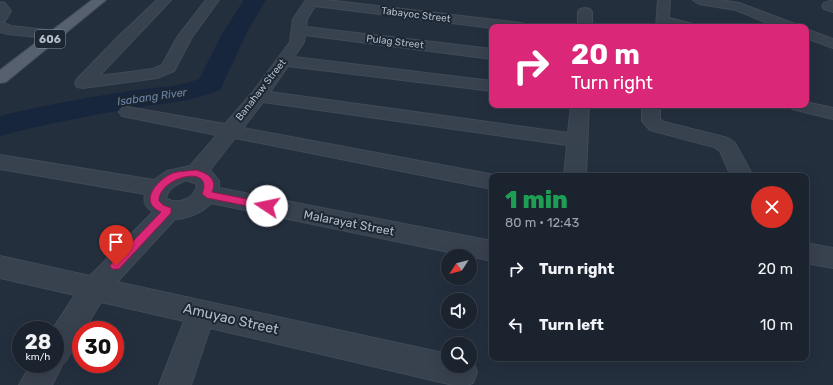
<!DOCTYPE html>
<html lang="en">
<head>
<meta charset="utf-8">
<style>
  :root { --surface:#1b232e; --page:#242b36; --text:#f1f3f6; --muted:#a0a4aa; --line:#39404a }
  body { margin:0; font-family:Rubik,sans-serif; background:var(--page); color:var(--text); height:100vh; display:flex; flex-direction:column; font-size:15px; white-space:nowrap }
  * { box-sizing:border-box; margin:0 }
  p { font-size:13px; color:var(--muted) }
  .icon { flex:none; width:22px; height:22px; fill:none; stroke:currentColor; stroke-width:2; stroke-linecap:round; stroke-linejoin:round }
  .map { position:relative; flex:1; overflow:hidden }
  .details { position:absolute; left:489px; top:173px; width:320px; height:188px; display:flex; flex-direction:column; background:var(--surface); border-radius:8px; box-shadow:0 4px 16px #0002,0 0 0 1px var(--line) }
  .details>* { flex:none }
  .hud { position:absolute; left:489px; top:24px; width:320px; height:84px; border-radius:8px; box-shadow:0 4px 16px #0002,0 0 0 1px var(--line); background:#db2777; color:#fff; overflow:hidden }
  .needle { width:26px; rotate:234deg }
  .controls { position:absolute; left:441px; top:249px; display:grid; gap:8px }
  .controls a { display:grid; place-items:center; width:36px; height:36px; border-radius:50%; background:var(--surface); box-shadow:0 4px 16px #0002,0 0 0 1px var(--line); font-size:20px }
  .speed { position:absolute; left:12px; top:321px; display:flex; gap:8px; font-size:20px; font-weight:700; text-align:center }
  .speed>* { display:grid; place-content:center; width:52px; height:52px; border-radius:50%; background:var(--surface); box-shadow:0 4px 16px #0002,0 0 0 1px var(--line); line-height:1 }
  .speed small { font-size:10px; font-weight:400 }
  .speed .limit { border:6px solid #d22; background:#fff; color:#111 }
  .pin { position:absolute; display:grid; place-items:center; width:34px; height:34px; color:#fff; margin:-41px -17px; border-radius:50% 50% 50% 0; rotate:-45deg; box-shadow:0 0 4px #0007 }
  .pin .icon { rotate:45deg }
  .me { position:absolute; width:44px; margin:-22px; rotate:281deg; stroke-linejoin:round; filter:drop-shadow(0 0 3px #0008) }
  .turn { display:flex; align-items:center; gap:14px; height:84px; padding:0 16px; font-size:18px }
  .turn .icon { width:52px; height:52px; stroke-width:2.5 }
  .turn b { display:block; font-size:28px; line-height:34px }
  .round { display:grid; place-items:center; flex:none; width:42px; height:42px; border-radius:21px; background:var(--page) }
  .summary { display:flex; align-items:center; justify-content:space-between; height:68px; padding:0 16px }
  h1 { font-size:24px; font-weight:800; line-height:30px; color:#1e9e55 }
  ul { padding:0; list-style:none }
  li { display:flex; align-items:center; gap:12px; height:56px; padding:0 16px }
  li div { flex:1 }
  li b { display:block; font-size:15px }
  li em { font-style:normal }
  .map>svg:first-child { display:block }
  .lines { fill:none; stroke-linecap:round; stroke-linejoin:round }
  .river { fill:#17263c; fill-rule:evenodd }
  .minor-casing { stroke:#414a57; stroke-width:2 }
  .major-casing { stroke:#414a57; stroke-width:2 }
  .minor { fill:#38414e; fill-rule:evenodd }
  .major { fill:#56606e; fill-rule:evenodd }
  .route { fill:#db2777; stroke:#8e194d }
  .labels { text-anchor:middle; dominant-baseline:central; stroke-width:4; stroke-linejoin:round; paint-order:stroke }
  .far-street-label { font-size:10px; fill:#b4bcc9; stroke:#1d2633 }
  .shield { fill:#1d2633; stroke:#878f9c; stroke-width:1 }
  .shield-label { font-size:11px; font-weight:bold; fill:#b4bcc9 }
  .far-water-label { font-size:11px; font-style:italic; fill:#6d86a8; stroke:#1d2633 }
  .street-label { font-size:12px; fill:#b4bcc9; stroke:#1d2633 }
  .near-street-label { font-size:14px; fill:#b4bcc9; stroke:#1d2633 }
</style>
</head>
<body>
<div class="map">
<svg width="833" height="385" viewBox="0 0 833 385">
  <rect width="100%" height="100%" fill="#242f3e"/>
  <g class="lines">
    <path class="river" d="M244,0H266L247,32L220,90C190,102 165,103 134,108C89,116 44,124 0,136V116C44,105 90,97 136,90C157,87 179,87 199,79L223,32Z"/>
    <defs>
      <g id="minor">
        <polygon points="157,0 171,0 99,76 153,69 162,65 178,36 206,0 219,0 192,37 174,71 157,78 83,88 77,87 75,83 77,79 118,37"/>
        <path d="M306,0H327L520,23L525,24L527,27L492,28L315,6L307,19L306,27L492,49V59L305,35L304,42L294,57L492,81V91L288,66L270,92L568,133L571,105H589L586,176H564L567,145L263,102L243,128L500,176H492V189L235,138L210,170L219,181V188L492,241V261L211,203C203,212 187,219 175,219L117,282L448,354V366H470V360L473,361L477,372L473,383L467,385H453L210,328L191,385H159L184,321L101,302L84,330H81V336L65,362L63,363L52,385H19L31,364H55V330H52L75,295L0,278V256L90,276L153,212C146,207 143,203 145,194L0,169V155L154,180L167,171L190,166L217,135L122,116L119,112L122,108L128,107L225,124L253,92L290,42L293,19ZM186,180L197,184C196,198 178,206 166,198C168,188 177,184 186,180Z"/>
        <polygon points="658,0 670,0 669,18 693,24 695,27 656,27"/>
        <polygon points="693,0 721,0 739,3 795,24 797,27 777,27 736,10 699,4"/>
        <polygon points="833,0 833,12 824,9 822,6 824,3"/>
        <polygon points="0,2 5,3 11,11 5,21 1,22 11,26 56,31 61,32 63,35 61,38 56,39 8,34 0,32"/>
        <polygon points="585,8 590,9 592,12 592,27 578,27 578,12 580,9"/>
        <polygon points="806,29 833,39 833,48 806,38"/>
        <polygon points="806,102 833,108 833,119 792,109 789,105 806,105"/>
        <polygon points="642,105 660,105 660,119 664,122 728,138 735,143 753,176 731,176 720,151 714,147 650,130 642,121"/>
        <polygon points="806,243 833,248 833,268 806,263"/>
      </g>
      <polygon id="major" points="92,0 106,0 6,82 0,83 0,70"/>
    </defs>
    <use href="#minor" class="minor-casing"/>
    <use href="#major" class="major-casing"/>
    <use href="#minor" class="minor"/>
    <use href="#major" class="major"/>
  </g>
  <path class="route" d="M196,170C207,173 218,179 212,192L267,203L272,206L267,210L207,198L202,194C215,163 158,177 159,201L163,205L171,208V213L119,269H112L110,266L112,263L161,212C137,202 158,179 173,173C180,171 189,171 196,170Z"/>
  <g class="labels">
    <g class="far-street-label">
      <text transform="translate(416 15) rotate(7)">Tabayoc Street</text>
      <text transform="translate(395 42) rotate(7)">Pulag Street</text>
      <text transform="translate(261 90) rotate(-52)">Banahaw Street</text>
    </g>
    <rect class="shield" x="35" y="30" width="30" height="18" rx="3"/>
    <g class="shield-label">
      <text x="50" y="39">606</text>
    </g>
    <g class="far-water-label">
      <text transform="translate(152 97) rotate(-8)">Isabang River</text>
    </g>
    <g class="street-label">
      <text transform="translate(349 223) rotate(11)">Malarayat Street</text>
    </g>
    <g class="near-street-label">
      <text transform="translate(231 319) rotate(13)">Amuyao Street</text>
    </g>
  </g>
</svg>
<div class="controls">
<a><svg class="needle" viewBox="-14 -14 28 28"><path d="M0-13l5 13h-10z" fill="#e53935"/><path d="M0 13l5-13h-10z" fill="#a0a4aa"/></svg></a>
<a><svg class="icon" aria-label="sound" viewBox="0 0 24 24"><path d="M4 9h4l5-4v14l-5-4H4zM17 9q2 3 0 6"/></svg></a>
<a><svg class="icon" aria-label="search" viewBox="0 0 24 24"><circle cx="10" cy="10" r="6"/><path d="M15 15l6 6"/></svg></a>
</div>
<div class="speed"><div>28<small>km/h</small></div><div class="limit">30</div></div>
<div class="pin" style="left:116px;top:266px;background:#d93025"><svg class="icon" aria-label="arrive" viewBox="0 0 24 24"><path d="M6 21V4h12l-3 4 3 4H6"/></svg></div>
<svg class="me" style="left:267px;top:206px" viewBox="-20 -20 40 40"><circle r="19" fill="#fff"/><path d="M0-13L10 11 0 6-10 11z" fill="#db2777"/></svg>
<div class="hud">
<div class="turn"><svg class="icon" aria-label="right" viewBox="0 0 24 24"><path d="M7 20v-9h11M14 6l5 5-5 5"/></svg><div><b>20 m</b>Turn right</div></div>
</div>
<section class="details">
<div class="summary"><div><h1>1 min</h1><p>80 m · 12:43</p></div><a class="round" style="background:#d93025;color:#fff"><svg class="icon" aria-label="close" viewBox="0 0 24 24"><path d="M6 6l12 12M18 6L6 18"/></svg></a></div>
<ul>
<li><svg class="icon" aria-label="right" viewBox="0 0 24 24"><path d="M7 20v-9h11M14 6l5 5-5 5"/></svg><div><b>Turn right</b></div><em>20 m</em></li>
<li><svg class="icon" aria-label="left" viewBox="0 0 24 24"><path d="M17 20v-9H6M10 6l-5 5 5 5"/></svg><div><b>Turn left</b></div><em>10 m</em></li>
</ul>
</section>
</div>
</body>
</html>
